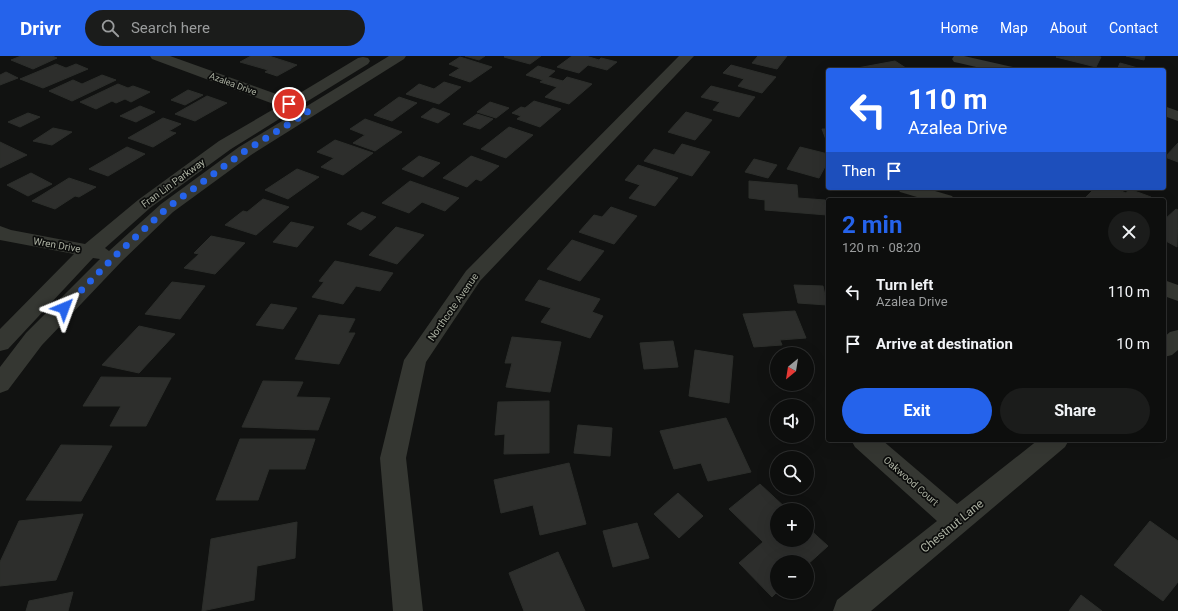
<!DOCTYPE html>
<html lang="en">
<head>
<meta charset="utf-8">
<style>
  :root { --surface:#0d0e0d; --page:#1b1c1b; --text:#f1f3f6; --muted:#9a9c9d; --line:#2d2e2e; --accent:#2563eb }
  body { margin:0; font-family:Roboto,sans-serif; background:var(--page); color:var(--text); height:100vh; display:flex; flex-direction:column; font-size:15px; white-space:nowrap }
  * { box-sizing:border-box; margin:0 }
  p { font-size:13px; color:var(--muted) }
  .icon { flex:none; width:22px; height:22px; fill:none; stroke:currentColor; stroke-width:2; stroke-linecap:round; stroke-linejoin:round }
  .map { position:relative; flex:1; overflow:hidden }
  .sheet { position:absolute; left:826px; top:142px; width:340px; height:244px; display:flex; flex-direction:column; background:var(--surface); border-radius:4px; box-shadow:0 4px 16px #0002,0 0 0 1px var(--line) }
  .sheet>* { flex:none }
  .banner { position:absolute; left:826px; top:12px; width:340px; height:122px; border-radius:4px; box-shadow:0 4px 16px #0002,0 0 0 1px var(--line); background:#2563eb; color:#fff; overflow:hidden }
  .needle { width:26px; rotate:210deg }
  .fabs { position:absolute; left:770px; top:291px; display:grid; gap:8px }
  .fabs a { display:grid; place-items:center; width:44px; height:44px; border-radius:50%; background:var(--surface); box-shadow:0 4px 16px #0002,0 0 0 1px var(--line); font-size:20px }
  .pin { position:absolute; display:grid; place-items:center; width:34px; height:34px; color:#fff; margin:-17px; border:2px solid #fff; border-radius:50%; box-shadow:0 1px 4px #0007 }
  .me { position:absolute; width:44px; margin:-22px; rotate:44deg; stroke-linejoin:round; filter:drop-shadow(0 0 3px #0008) }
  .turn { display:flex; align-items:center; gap:14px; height:84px; padding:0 16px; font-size:18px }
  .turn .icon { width:52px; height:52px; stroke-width:2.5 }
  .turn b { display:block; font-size:28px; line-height:34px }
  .then { display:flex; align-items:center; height:38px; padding:0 16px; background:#0003; gap:8px; font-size:15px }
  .round { display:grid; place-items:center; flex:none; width:42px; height:42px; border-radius:21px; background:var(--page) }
  .overview { display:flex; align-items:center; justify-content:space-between; height:68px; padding:0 16px }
  h1 { font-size:24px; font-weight:700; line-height:30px; color:var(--accent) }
  .action { display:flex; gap:8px; margin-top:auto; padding:8px 16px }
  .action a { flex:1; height:46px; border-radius:24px; background:var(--accent); color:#fff; font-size:16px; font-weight:700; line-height:46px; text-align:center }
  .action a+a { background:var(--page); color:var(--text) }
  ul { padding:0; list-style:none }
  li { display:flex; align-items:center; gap:12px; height:52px; padding:0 16px }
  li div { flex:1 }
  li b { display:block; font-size:15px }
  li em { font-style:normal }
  header { display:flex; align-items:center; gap:24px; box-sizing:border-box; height:56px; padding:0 20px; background:var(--accent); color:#fff }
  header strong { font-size:19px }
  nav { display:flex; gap:22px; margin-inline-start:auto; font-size:14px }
  .search { width:280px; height:36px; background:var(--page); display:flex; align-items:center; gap:10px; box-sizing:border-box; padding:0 14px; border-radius:22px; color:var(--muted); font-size:15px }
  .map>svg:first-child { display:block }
  .building { fill:#2d2e2c; stroke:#2c2e2b }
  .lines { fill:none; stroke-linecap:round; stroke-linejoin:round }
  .minor { fill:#353732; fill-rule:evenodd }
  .route { stroke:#2563eb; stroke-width:7; stroke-dasharray:0 12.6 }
  .labels { text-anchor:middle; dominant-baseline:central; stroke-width:3.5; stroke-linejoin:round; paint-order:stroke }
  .far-street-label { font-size:9px; fill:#adb2a3; stroke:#0c0d0c }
  .street-label { font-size:10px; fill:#adb2a3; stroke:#0c0d0c }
  .near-street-label { font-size:12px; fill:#adb2a3; stroke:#0c0d0c }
</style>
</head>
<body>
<header>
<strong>Drivr</strong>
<div class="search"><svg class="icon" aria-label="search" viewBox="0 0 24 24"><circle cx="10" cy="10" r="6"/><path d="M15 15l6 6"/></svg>Search here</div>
<nav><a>Home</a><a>Map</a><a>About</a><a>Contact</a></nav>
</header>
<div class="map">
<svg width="1178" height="555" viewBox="0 0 1178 555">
  <rect width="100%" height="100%" fill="#111211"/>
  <g class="building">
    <polygon points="21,0 52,0 57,2 33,13 11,4"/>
    <polygon points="251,0 269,0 297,9 277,20 265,16 268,14 240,6"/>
    <polygon points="465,0 485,0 479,4"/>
    <polygon points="505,0 541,0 530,8 504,1"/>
    <polygon points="572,0 586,0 599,4 601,2 617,6 607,14 588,9 579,17 557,11"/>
    <polygon points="758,0 787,0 777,13 752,7"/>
    <polygon points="1095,0 1101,1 1096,11 1056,1"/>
    <polygon points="1126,0 1145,0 1144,4"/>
    <polygon points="460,1 492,11 470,26 449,19 460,12 449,8"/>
    <polygon points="895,5 909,14 852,13"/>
    <polygon points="1120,7 1145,14 1117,14"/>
    <polygon points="56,8 66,12 76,8 88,13 43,32 20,23"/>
    <polygon points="731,9 776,21 762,37 738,30 744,23 723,17"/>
    <polygon points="538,10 555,15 548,21 563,25 567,21 592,28 569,48 545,41 557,31 540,26 543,24 526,19"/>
    <polygon points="6,16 18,22 0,29 0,19"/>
    <polygon points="102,19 116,24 72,45 49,35 73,24 82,28"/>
    <polygon points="444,26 461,31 439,48 406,38 419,28 434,33"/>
    <polygon points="118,28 128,32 133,30 150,36 131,46 125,43 116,47 112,45 96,53 80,46"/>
    <polygon points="711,30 755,41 739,61 713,54 720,46 701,41"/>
    <polygon points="188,34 203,39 185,49 171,44"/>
    <polygon points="207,40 227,47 195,65 175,58"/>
    <polygon points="399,41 417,47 392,65 374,59"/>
    <polygon points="534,45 561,53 540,71 517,63 521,60 512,57 521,51 525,52"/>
    <polygon points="490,46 509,52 496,62 477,56"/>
    <polygon points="140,50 155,56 136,66 120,60"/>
    <polygon points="433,52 450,58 438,67 421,61"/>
    <polygon points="686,56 712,64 695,84 668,76"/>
    <polygon points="28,57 40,61 20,71 8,66"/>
    <polygon points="477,58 493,63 480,73 463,68"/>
    <polygon points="163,62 181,68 169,75 176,77 153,91 128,82"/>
    <polygon points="365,63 402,76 375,95 353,87 365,79 350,73"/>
    <polygon points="509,71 533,79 506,102 481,93"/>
    <polygon points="53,72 72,76 52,89 33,85"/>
    <polygon points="822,73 828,73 828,89"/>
    <polygon points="335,84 373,97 343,119 321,111 334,102 317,96"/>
    <polygon points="0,86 27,99 0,112"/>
    <polygon points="1178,87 1178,106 1165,101"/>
    <polygon points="682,88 710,96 692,120 644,105 654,93 674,99"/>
    <polygon points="127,91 145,98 108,120 89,113"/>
    <polygon points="800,91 828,98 828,105 819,122 787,113"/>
    <polygon points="419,100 440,107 423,121 402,113"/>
    <polygon points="471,100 499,110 481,125 476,123 467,131 443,122"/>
    <polygon points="754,103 777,109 768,122 745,116"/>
    <polygon points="638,109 678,122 655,150 629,142 640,129 625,124"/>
    <polygon points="297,113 319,121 288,143 265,134"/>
    <polygon points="31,117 52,128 28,140 7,129"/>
    <polygon points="69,122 96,131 79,141 75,140 55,153 32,145"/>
    <polygon points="410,125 459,142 445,155 422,146 409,157 382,147"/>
    <polygon points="749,125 797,129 798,142 825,144 827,159 765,154 765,144 749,142"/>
    <polygon points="1095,132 1114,132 1126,137 1129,133 1151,141 1149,144 1083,144"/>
    <polygon points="263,143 289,151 256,179 225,169 243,155 247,156"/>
    <polygon points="611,151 637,160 614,188 579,176 594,159 602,161"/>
    <polygon points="1176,153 1178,154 1177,191 1164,184 1164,164"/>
    <polygon points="362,156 376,161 361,174 347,168"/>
    <polygon points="291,166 314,171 297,191 273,186"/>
    <polygon points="396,171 424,179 397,208 369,199"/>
    <polygon points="211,180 245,187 215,218 184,212 199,198 194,197"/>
    <polygon points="572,184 604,195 580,225 547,213"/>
    <polygon points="335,205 393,217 380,235 356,230 343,248 312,241 324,226 319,225"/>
    <polygon points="539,224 600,243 592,256 603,260 590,282 541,266 551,252 525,244"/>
    <polygon points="172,226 205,230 180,263 145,258"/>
    <polygon points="794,229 823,230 827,249 798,247"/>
    <polygon points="271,248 297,252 283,273 256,269"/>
    <polygon points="795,255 806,282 780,284 782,289 754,291 743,258"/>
    <polygon points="319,259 355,263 348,277 355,277 339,308 295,303"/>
    <polygon points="139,270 175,278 139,317 102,309"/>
    <polygon points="512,281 561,286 550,336 506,331 512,307 505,307"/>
    <polygon points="673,285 678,311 644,313 640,287"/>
    <polygon points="695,294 733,300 729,347 689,340"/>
    <polygon points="101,321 171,322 146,370 110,370 121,350 83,350"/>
    <polygon points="263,325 303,326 296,341 330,342 318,374 242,371"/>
    <polygon points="549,345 549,397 504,398 505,378 495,379 498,346"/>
    <polygon points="726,362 751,416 708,425 701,407 674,413 660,375"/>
    <polygon points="578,369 612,372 610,400 574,397"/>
    <polygon points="240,383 315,383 305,413 269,413 258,444 216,444"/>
    <polygon points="61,389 112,390 81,445 26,444"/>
    <polygon points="569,407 586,468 540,479 533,449 501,457 494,424"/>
    <polygon points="760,428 788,454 777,454 777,484 807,484 807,471 828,490 807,509 807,506 777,506 777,536 772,541 739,507 763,486 729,453"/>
    <polygon points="678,437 703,460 679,482 654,458"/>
    <polygon points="83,458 56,524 0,530 0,506 19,465"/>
    <polygon points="1150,465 1178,485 1178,526 1163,545 1114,509"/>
    <polygon points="297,466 295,502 257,510 254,544 202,555 211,483"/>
    <polygon points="637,467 649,502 613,511 603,475"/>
    <polygon points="558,496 585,555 524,555 509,517"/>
    <polygon points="73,536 68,555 26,555 29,545"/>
    <polygon points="1081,539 1102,555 1069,555"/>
  </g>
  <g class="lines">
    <g class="minor">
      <path d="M150,0H170L290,43L358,2L363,1L368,2L370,5L368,8L303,48L307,50L389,0H406L404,3L251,99L173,156L122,205L42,289L8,334L0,337V311L26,277L100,203L93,202L8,293L0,295V273L74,198L0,184V170L11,174L85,188L138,144L219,85L279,50L152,3ZM292,55L297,56L239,91L161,148L109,195L105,192L150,152L231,93Z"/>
      <polygon points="679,0 694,0 480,225 426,306 406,402 423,555 393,555 380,402 404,304 466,215"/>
      <polygon points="954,0 964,0 1008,10 1013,11 1015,14 989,14 959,7 954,6 952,3"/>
      <polygon points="1164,50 1178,55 1178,65 1164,60"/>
      <polygon points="897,132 925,132 952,140 955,144 927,144 900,136"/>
      <polygon points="1164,224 1178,229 1178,245 1164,240"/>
      <polygon points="1178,274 1178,294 1172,299 1164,301 1164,281 1170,276"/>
      <polygon points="851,384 882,384 957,448 1038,384 1069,384 1065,391 871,555 833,555 837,544 937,465 855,391"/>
    </g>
  </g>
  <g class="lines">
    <polyline class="route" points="64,252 115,200 167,152 245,95 308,56 289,48"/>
  </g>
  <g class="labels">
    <g class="far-street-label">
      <text transform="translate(233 28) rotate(20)">Azalea Drive</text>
    </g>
    <g class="street-label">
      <text transform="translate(173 127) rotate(-36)">Fran Lin Parkway</text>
      <text transform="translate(57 189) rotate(10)">Wren Drive</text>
      <text transform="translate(453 251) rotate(-55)">Northcote Avenue</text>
      <text transform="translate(911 425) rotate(41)">Oakwood Court</text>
    </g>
    <g class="near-street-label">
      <text transform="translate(952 470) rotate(-39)">Chestnut Lane</text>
    </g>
  </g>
</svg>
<div class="fabs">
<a><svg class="needle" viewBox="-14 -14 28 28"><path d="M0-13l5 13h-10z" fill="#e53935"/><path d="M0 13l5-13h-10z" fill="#9a9c9d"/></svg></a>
<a><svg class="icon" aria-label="sound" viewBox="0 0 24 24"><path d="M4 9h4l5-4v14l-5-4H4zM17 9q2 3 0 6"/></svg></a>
<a><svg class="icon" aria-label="search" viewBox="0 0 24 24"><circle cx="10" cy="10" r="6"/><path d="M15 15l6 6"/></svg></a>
<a>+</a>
<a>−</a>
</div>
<div class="pin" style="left:289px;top:48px;background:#d93025"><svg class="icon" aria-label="arrive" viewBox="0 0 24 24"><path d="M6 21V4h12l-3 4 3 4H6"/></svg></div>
<svg class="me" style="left:64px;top:252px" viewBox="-20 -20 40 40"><path d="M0-17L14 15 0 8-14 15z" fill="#2563eb" stroke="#fff" stroke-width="4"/></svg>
<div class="banner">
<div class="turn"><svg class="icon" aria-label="left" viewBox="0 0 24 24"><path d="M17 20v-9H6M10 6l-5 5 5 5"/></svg><div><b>110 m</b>Azalea Drive</div></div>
<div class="then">Then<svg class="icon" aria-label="arrive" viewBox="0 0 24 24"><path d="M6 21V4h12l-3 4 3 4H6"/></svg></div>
</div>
<section class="sheet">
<div class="overview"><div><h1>2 min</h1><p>120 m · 08:20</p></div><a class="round"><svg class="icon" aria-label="close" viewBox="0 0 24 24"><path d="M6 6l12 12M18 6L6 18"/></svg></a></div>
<ul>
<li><svg class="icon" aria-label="left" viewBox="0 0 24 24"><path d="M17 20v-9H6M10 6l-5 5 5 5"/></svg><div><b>Turn left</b><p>Azalea Drive</p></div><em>110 m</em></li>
<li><svg class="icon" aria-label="arrive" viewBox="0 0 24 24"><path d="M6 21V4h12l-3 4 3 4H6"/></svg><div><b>Arrive at destination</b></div><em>10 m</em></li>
</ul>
<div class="action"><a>Exit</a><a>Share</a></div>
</section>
</div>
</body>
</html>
